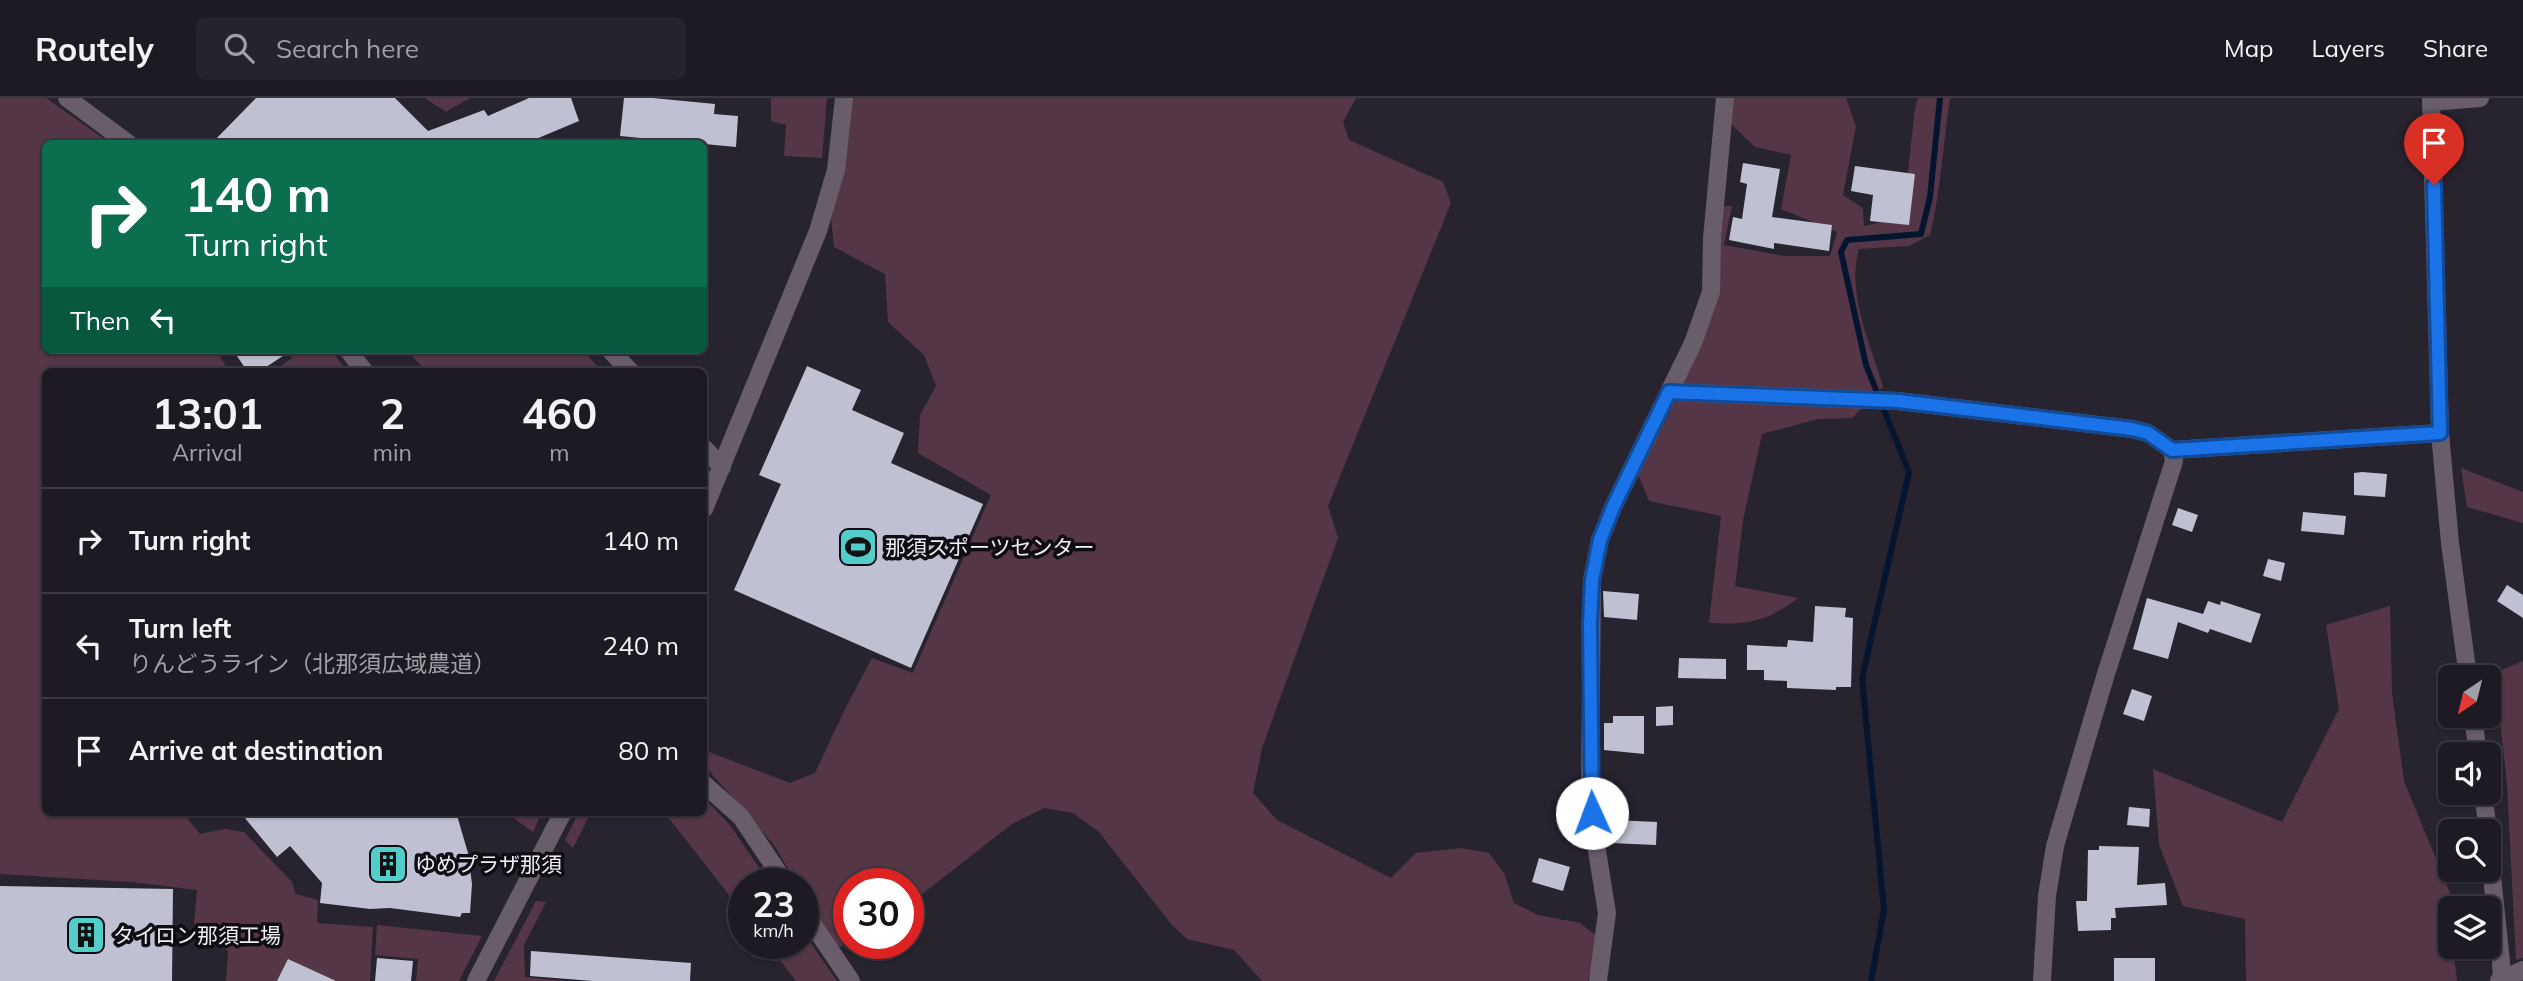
<!DOCTYPE html>
<html lang="en">
<head>
<meta charset="utf-8">
<style>
  :root { --surface:#1d1a23; --page:#25232b; --text:#f1f3f6; --muted:#a0a1a6; --line:#3b3841 }
  body { margin:0; font-family:Mulish,"Noto Sans JP",sans-serif; background:var(--page); color:var(--text); height:100vh; display:flex; flex-direction:column; font-size:26px; white-space:nowrap }
  * { box-sizing:border-box; margin:0 }
  p { font-size:23px; color:var(--muted) }
  .icon { flex:none; width:38px; height:38px; fill:none; stroke:currentColor; stroke-width:2; stroke-linecap:round; stroke-linejoin:round }
  .map { position:relative; flex:1; overflow:hidden }
  .details { position:absolute; left:42px; top:270px; width:665px; height:448px; display:flex; flex-direction:column; background:var(--surface); border-radius:10px; box-shadow:0 2px 5px #0004,0 0 0 2px var(--line) }
  .details>* { flex:none }
  .top-card { position:absolute; left:42px; top:42px; width:665px; height:214px; border-radius:10px; box-shadow:0 2px 5px #0004,0 0 0 2px var(--line); background:#0b6e4f; color:#fff; overflow:hidden }
  .needle { width:46px; rotate:215deg }
  .fabs { position:absolute; left:2438px; top:567px; display:grid; gap:14px }
  .fabs a { display:grid; place-items:center; width:63px; height:63px; border-radius:10px; background:var(--surface); box-shadow:0 2px 5px #0004,0 0 0 2px var(--line); font-size:35px }
  .speed { position:absolute; left:728px; top:770px; display:flex; gap:14px; font-size:35px; font-weight:700; text-align:center }
  .speed>* { display:grid; place-content:center; width:91px; height:91px; border-radius:50%; background:var(--surface); box-shadow:0 2px 5px #0004,0 0 0 2px var(--line); line-height:1 }
  .speed small { font-size:18px; font-weight:400 }
  .speed .limit { border:10px solid #d22; background:#fff; color:#111 }
  .pin { position:absolute; display:grid; place-items:center; width:60px; height:60px; color:#fff; margin:-72px -30px; border-radius:50% 50% 50% 0; rotate:-45deg; box-shadow:0 0 7px #0007 }
  .pin .icon { rotate:45deg }
  .me { position:absolute; width:77px; margin:-38px; rotate:358deg; stroke-linejoin:round; filter:drop-shadow(0 0 5px #0008) }
  .turn { display:flex; align-items:center; gap:24px; height:147px; padding:0 28px; font-size:32px }
  .turn .icon { width:91px; height:91px; stroke-width:2.5 }
  .turn b { display:block; font-size:49px; line-height:60px }
  .then { display:flex; align-items:center; height:66px; padding:0 28px; background:#0003; gap:14px; font-size:26px }
  .eta { display:flex; justify-content:space-evenly; align-items:center; height:119px; text-align:center }
  .eta b { font-size:42px; font-weight:700; line-height:49px }
  ul { padding:0; list-style:none }
  li { display:flex; align-items:center; gap:21px; height:105px; padding:0 28px; border-top:2px solid var(--line) }
  li div { flex:1 }
  li b { display:block; font-size:26px }
  li em { font-style:normal }
  header { display:flex; align-items:center; gap:42px; box-sizing:border-box; height:98px; padding:0 35px; background:var(--surface); border-bottom:2px solid var(--line) }
  header strong { font-size:33px }
  nav { display:flex; gap:38px; margin-inline-start:auto; font-size:24px }
  .search { width:490px; height:63px; background:var(--page); display:flex; align-items:center; gap:18px; box-sizing:border-box; padding:0 24px; border-radius:10px; color:var(--muted); font-size:26px }
  .map>svg:first-child { display:block }
  .green { fill:#553646 }
  .lines { fill:none; stroke-linecap:round; stroke-linejoin:round }
  .stream { stroke:#05152f; stroke-width:6 }
  .building { fill:#bfc0d1 }
  .minor { stroke:#6a5d6a; stroke-width:18 }
  .minor-bridge { stroke:#6a5d6a; stroke-width:18 }
  .route-casing { stroke:#114b97; stroke-width:18 }
  .route { stroke:#1a73e8; stroke-width:12 }
  .labels { text-anchor:middle; dominant-baseline:central; stroke-width:7; stroke-linejoin:round; paint-order:stroke }
  .poi-label { font-size:21px; fill:#f1eef6; stroke:#0f0d13; text-anchor:start }
</style>
</head>
<body>
<header>
<strong>Routely</strong>
<div class="search"><svg class="icon" aria-label="search" viewBox="0 0 24 24"><circle cx="10" cy="10" r="6"/><path d="M15 15l6 6"/></svg>Search here</div>
<nav><a>Map</a><a>Layers</a><a>Share</a></nav>
</header>
<div class="map">
<svg width="2523" height="883" viewBox="0 0 2523 883">
  <rect width="100%" height="100%" fill="#27232f"/>
  <g class="green">
    <polygon points="0,0 46,0 110,45 46,46 46,252 219,252 217,254 229,273 46,273 46,714 166,714 186,719 200,736 225,731 244,734 292,784 296,796 318,802 317,825 373,829 370,883 226,883 228,853 205,839 194,826 197,792 131,784 0,776"/>
    <polygon points="425,0 470,0 446,14"/>
    <polygon points="771,0 827,0 822,60 784,58 786,27 771,23"/>
    <polygon points="852,0 1356,0 1343,24 1349,42 1443,84 1451,105 1328,408 1338,440 1262,650 1253,695 1277,722 1391,780 1416,755 1461,750 1489,755 1504,775 1514,805 1538,817 1580,825 1598,839 1588,883 1262,883 1234,852 1187,841 1172,827 1099,734 1073,715 1044,710 1012,726 908,807 908,786 849,786 849,845 837,850 803,795 803,786 797,786 774,747 704,667 704,652 790,685 815,675 845,611 872,560 913,575 991,397 918,355 920,317 936,288 924,257 888,224 885,176 834,149 831,121 843,75"/>
    <path d="M1732,0H1846L1856,28L1843,97L1863,110L1864,128L1903,119L1915,10L1918,0H1950C1943,46 1941,92 1930,137L1909,148L1859,151C1846,195 1871,247 1883,289L1852,320L1818,321L1762,336L1743,422L1735,488L1798,500C1767,524 1746,527 1709,525L1721,418L1649,403L1637,374L1669,317L1680,283L1712,216L1721,108H1732L1724,147L1784,158H1830L1837,134L1781,111L1791,57L1755,49L1728,23Z"/>
    <polygon points="286,252 331,252 347,273 274,273 292,260"/>
    <polygon points="406,252 582,252 602,273 426,273"/>
    <polygon points="2461,370 2523,394 2523,425 2467,409"/>
    <polygon points="2390,508 2392,595 2404,683 2450,795 2450,849 2453,849 2457,883 2246,883 2245,821 2183,808 2159,747 2153,671 2282,724 2339,611 2326,527"/>
    <polygon points="2523,563 2523,860 2516,862 2507,687 2495,575"/>
    <polygon points="704,700 730,727 770,786 744,786 744,816 664,714 704,714"/>
    <polygon points="505,714 542,714 533,734"/>
    <polygon points="579,714 591,714 573,750 565,742"/>
    <polygon points="536,803 546,804 524,847 525,879 565,883 494,883"/>
    <polygon points="377,827 482,838 459,883 416,883 418,861 375,857"/>
    <polygon points="803,834 837,883 796,883 767,845 803,845"/>
  </g>
  <g class="lines">
    <polyline class="stream" points="1871,883 1884,812 1862,580 1909,374 1866,267 1841,154 1847,142 1921,136 1930,99 1940,0"/>
  </g>
  <g class="building">
    <polygon points="256,0 395,0 428,33 484,12 488,18 529,0 571,0 579,23 524,46 211,46"/>
    <polygon points="624,0 653,0 715,6 714,16 738,18 736,49 620,38"/>
    <polygon points="1743,65 1780,71 1772,119 1832,127 1829,153 1774,145 1774,151 1729,142 1733,119 1742,121 1747,86 1740,84"/>
    <polygon points="1855,68 1915,76 1909,127 1870,123 1873,97 1851,93"/>
    <polygon points="233,252 292,252 260,273 247,273"/>
    <polygon points="807,268 861,292 852,312 904,335 891,365 983,406 911,570 734,492 781,386 759,377"/>
    <polygon points="2362,374 2387,376 2385,399 2354,397 2354,375"/>
    <polygon points="2178,410 2198,417 2192,434 2172,427"/>
    <polygon points="2303,414 2346,418 2344,437 2301,433"/>
    <polygon points="2268,461 2285,465 2281,483 2263,478"/>
    <polygon points="2507,487 2523,497 2523,520 2497,503"/>
    <polygon points="1603,493 1639,496 1637,522 1604,519"/>
    <polygon points="2147,500 2203,516 2208,503 2220,507 2221,503 2261,516 2251,545 2210,531 2208,535 2178,524 2168,561 2133,551"/>
    <polygon points="1815,508 1846,510 1845,519 1853,520 1851,589 1836,589 1836,592 1787,590 1787,583 1764,582 1764,572 1747,572 1747,547 1787,549 1788,542 1813,544"/>
    <polygon points="1679,560 1726,561 1726,581 1678,580"/>
    <polygon points="2132,591 2152,598 2144,623 2123,616"/>
    <polygon points="1673,608 1673,627 1656,628 1656,609"/>
    <polygon points="1613,618 1644,618 1644,656 1604,652 1604,625 1613,625"/>
    <polygon points="2129,709 2150,711 2149,729 2127,727"/>
    <polygon points="240,714 456,714 468,755 472,786 470,815 462,815 460,819 390,810 370,811 320,805 322,785 290,748 277,759"/>
    <polygon points="1613,722 1657,724 1656,747 1611,745"/>
    <polygon points="2099,748 2139,749 2137,787 2165,785 2167,807 2115,810 2116,820 2111,820 2111,832 2078,833 2076,803 2087,803 2088,752 2099,752"/>
    <polygon points="1539,760 1570,769 1563,793 1532,784"/>
    <polygon points="0,788 173,791 172,883 0,883"/>
    <polygon points="531,853 691,865 690,883 593,883 530,878"/>
    <polygon points="377,860 413,863 411,883 375,883"/>
    <rect x="2114" y="860" width="41" height="23"/>
    <polygon points="288,861 336,883 277,883"/>
  </g>
  <g class="lines">
    <g class="minor">
      <polyline points="67,0 129,46"/>
      <polyline points="2431,0 2440,335 2450,445 2468,579"/>
      <polyline points="2431,4 2480,0"/>
      <polyline points="348,252 364,273"/>
      <polyline points="610,252 630,273"/>
      <polyline points="1669,294 1898,303 2132,331 2148,335 2172,352 2174,363 2105,579 2055,748 2047,798 2042,883"/>
      <polyline points="704,350 722,369"/>
      <polyline points="2172,352 2440,335"/>
      <polyline points="704,411 818,133 836,72 844,0"/>
      <polyline points="2473,618 2478,656"/>
      <polyline points="704,686 741,719 786,786"/>
      <polyline points="2483,695 2488,733"/>
      <polyline points="2488,740 2501,864"/>
      <polyline points="803,812 851,883"/>
      <polyline points="476,883 563,714"/>
      <polyline points="1598,883 1607,815 1594,734 1590,695 1592,482 1600,442 1614,407 1693,245 1711,194 1712,140 1725,0"/>
      <polyline points="2499,883 2523,872"/>
    </g>
    <polyline class="minor-bridge" points="2501,864 2502,883"/>
  </g>
  <g class="lines">
    <defs>
      <polyline id="route" points="1592,715 1590,526 1592,482 1600,442 1614,407 1669,294 1898,303 2132,331 2148,335 2172,352 2440,335 2434,87"/>
    </defs>
    <use href="#route" class="route-casing"/>
    <use href="#route" class="route"/>
  </g>
  <defs>
    <symbol id="stadium-square" viewBox="-11 -11 22 22"><rect x="-9" y="-9" width="18" height="18" rx="4" fill="#53cdca" stroke="#0f0d13"/><path d="M0-5a6.5 5 0 1 0 0 10a6.5 5 0 1 0 0-10ZM-3.5-1.8h7v3.6h-7Z" fill="#111"/></symbol>
    <symbol id="building-square" viewBox="-11 -11 22 22"><rect x="-9" y="-9" width="18" height="18" rx="4" fill="#53cdca" stroke="#0f0d13"/><path d="M-4-6H4V6H1V3H-1V6H-4ZM-2.5-4.3h1.7v1.8h-1.7ZM.8-4.3h1.7v1.8H.8ZM-2.5-1h1.7V.8h-1.7ZM.8-1h1.7V.8H.8Z" fill="#111"/></symbol>
  </defs>
  <g fill-rule="evenodd">
    <use href="#stadium-square" x="836" y="427" width="44" height="44"/>
    <use href="#building-square" x="366" y="744" width="44" height="44"/>
    <use href="#building-square" x="64" y="815" width="44" height="44"/>
  </g>
  <g class="labels">
    <g class="poi-label">
      <text x="885" y="449">那須スポーツセンター</text>
      <text x="415" y="766">ゆめプラザ那須</text>
      <text x="113" y="837">タイロン那須工場</text>
    </g>
  </g>
</svg>
<div class="fabs">
<a><svg class="needle" viewBox="-14 -14 28 28"><path d="M0-13l5 13h-10z" fill="#e53935"/><path d="M0 13l5-13h-10z" fill="#a0a1a6"/></svg></a>
<a><svg class="icon" aria-label="sound" viewBox="0 0 24 24"><path d="M4 9h4l5-4v14l-5-4H4zM17 9q2 3 0 6"/></svg></a>
<a><svg class="icon" aria-label="search" viewBox="0 0 24 24"><circle cx="10" cy="10" r="6"/><path d="M15 15l6 6"/></svg></a>
<a><svg class="icon" aria-label="layers" viewBox="0 0 24 24"><path d="M12 4l9 5-9 5-9-5zM3 14l9 5 9-5"/></svg></a>
</div>
<div class="speed"><div>23<small>km/h</small></div><div class="limit">30</div></div>
<div class="pin" style="left:2434px;top:87px;background:#d93025"><svg class="icon" aria-label="arrive" viewBox="0 0 24 24"><path d="M6 21V4h12l-3 4 3 4H6"/></svg></div>
<svg class="me" style="left:1592px;top:715px" viewBox="-20 -20 40 40"><circle r="19" fill="#fff"/><path d="M0-13L10 11 0 6-10 11z" fill="#1a73e8"/></svg>
<div class="top-card">
<div class="turn"><svg class="icon" aria-label="right" viewBox="0 0 24 24"><path d="M7 20v-9h11M14 6l5 5-5 5"/></svg><div><b>140 m</b>Turn right</div></div>
<div class="then">Then<svg class="icon" aria-label="left" viewBox="0 0 24 24"><path d="M17 20v-9H6M10 6l-5 5 5 5"/></svg></div>
</div>
<section class="details">
<div class="eta">
<div><b>13:01</b><p>Arrival</p></div>
<div><b>2</b><p>min</p></div>
<div><b>460</b><p>m</p></div>
</div>
<ul>
<li><svg class="icon" aria-label="right" viewBox="0 0 24 24"><path d="M7 20v-9h11M14 6l5 5-5 5"/></svg><div><b>Turn right</b></div><em>140 m</em></li>
<li><svg class="icon" aria-label="left" viewBox="0 0 24 24"><path d="M17 20v-9H6M10 6l-5 5 5 5"/></svg><div><b>Turn left</b><p>りんどうライン（北那須広域農道）</p></div><em>240 m</em></li>
<li><svg class="icon" aria-label="arrive" viewBox="0 0 24 24"><path d="M6 21V4h12l-3 4 3 4H6"/></svg><div><b>Arrive at destination</b></div><em>80 m</em></li>
</ul>
</section>
</div>
</body>
</html>
